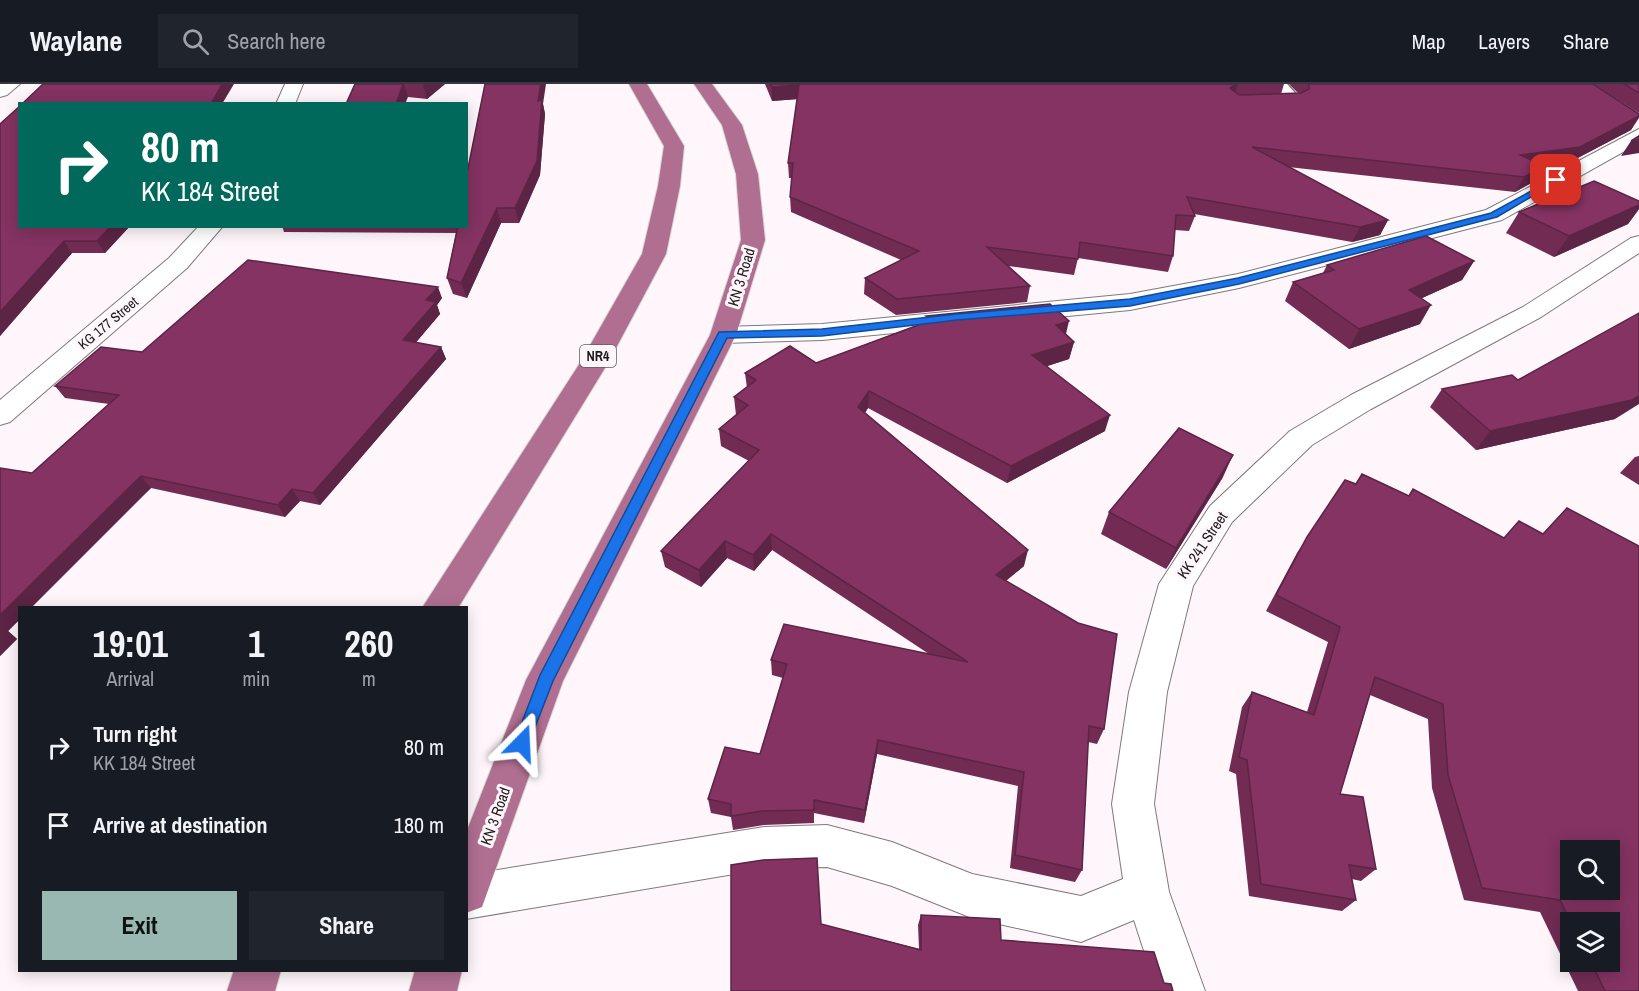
<!DOCTYPE html>
<html lang="en">
<head>
<meta charset="utf-8">
<style>
  :root { --surface:#171b24; --page:#20242c; --text:#f1f3f6; --muted:#9ea1a6; --line:#363941; --accent:#99b8b2 }
  body { margin:0; font-family:"Archivo Narrow",sans-serif; background:var(--page); color:var(--text); height:100vh; display:flex; flex-direction:column; font-size:22px; white-space:nowrap }
  * { box-sizing:border-box; margin:0 }
  p { font-size:20px; color:var(--muted) }
  .icon { flex:none; width:33px; height:33px; fill:none; stroke:currentColor; stroke-width:2; stroke-linecap:round; stroke-linejoin:round }
  .map { position:relative; flex:1; overflow:hidden }
  .details { position:absolute; left:18px; top:522px; width:450px; height:366px; display:flex; flex-direction:column; background:var(--surface); border-radius:0px; box-shadow:0 3px 15px #0003 }
  .details>* { flex:none }
  .top-card { position:absolute; left:18px; top:18px; width:450px; height:126px; border-radius:0px; box-shadow:0 3px 15px #0003; background:#00695c; color:#fff; overflow:hidden }
  .controls { position:absolute; left:1560px; top:756px; display:grid; gap:12px }
  .controls a { display:grid; place-items:center; width:60px; height:60px; border-radius:0px; background:var(--surface); box-shadow:0 3px 15px #0003; font-size:30px }
  .pin { position:absolute; display:grid; place-items:center; width:51px; height:51px; color:#fff; margin:-26px; border-radius:12px; box-shadow:0 3px 9px #0006 }
  .me { position:absolute; width:66px; margin:-33px; rotate:21deg; stroke-linejoin:round; filter:drop-shadow(0 0 4px #0008) }
  .turn { display:flex; align-items:center; gap:21px; height:126px; padding:0 24px; font-size:27px }
  .turn .icon { width:78px; height:78px; stroke-width:2.5 }
  .turn b { display:block; font-size:42px; line-height:51px }
  .eta { display:flex; justify-content:space-evenly; align-items:center; height:102px; text-align:center }
  .eta b { font-size:36px; font-weight:700; line-height:42px }
  .primary-button { display:flex; gap:12px; margin-top:auto; padding:12px 24px }
  .primary-button a { flex:1; height:69px; border-radius:0px; background:var(--accent); color:#111; font-size:24px; font-weight:700; line-height:69px; text-align:center }
  .primary-button a+a { background:var(--page); color:var(--text) }
  ul { padding:0; list-style:none }
  li { display:flex; align-items:center; gap:18px; height:78px; padding:0 24px }
  li div { flex:1 }
  li b { display:block; font-size:22px }
  li em { font-style:normal }
  header { display:flex; align-items:center; gap:36px; box-sizing:border-box; height:84px; padding:0 30px; background:var(--surface); border-bottom:2px solid var(--line) }
  header strong { font-size:28px }
  nav { display:flex; gap:33px; margin-inline-start:auto; font-size:21px }
  .search { width:420px; height:54px; background:var(--page); display:flex; align-items:center; gap:15px; box-sizing:border-box; padding:0 21px; border-radius:0px; color:var(--muted); font-size:22px }
  .map>svg:first-child { display:block }
  .lines { fill:none; stroke-linecap:round; stroke-linejoin:round }
  .lane-casing { stroke:#80797c; stroke-width:3 }
  .street-casing { stroke:#80797c; stroke-width:2 }
  .highway-casing { stroke:#d6d6d6; stroke-width:2 }
  .lane { fill:#fff; fill-rule:evenodd }
  .street { fill:#fff; fill-rule:evenodd }
  .highway { fill:#b06f91; fill-rule:evenodd }
  .wall { fill:#722c54; fill-rule:evenodd }
  .shaded-wall { fill:#5c2445 }
  .building { fill:#843362; stroke:#5c2445; stroke-width:1.5; fill-rule:evenodd }
  .route { fill:#1a73e8; stroke:#114b97; stroke-width:1.5 }
  .labels { text-anchor:middle; dominant-baseline:central; stroke-width:6; stroke-linejoin:round; paint-order:stroke }
  .far-street-label { font-size:14px; fill:#1d1a1c; stroke:#fef6fa }
  .shield { fill:#fef6fa; stroke:#605c5f; stroke-width:1.5 }
  .shield-label { font-size:14px; font-weight:bold; fill:#1d1a1c }
  .street-label { font-size:15px; fill:#1d1a1c; stroke:#fef6fa }
</style>
</head>
<body>
<header>
<strong>Waylane</strong>
<div class="search"><svg class="icon" aria-label="search" viewBox="0 0 24 24"><circle cx="10" cy="10" r="6"/><path d="M15 15l6 6"/></svg>Search here</div>
<nav><a>Map</a><a>Layers</a><a>Share</a></nav>
</header>
<div class="map">
<svg width="1639" height="907" viewBox="0 0 1639 907">
  <rect width="100%" height="100%" fill="#fef6fa"/>
  <g class="lines">
    <defs>
      <polygon id="lane" points="1274,0 1287,0 1302,17 1295,21 1269,21 1269,15 1285,14"/>
      <g id="street">
        <polygon points="0,0 20,0 7,11 0,13"/>
        <polygon points="285,0 303,0 295,20 276,20"/>
        <polygon points="1639,45 1639,59 1502,136 1239,204 1130,226 822,256 723,259 714,257 710,251 714,245 723,243 822,240 1130,210 1238,190 1486,126"/>
        <polygon points="199,142 223,142 187,184 10,338 0,341 0,316 169,174"/>
        <polygon points="1639,152 1639,169 1541,233 1371,325 1312,361 1232,438 1193,502 1167,608 1154,720 1169,808 1205,907 1157,907 1134,836 1081,858 972,834 892,802 827,783 764,785 466,835 466,791 764,743 827,741 892,758 972,790 1081,812 1123,795 1112,720 1129,608 1159,500 1210,422 1290,347 1351,311 1523,223 1631,154"/>
      </g>
      <g id="highway">
        <polygon points="629,0 647,0 684,62 680,102 666,170 608,279 458,524 422,524 580,279 642,170 658,102 664,62"/>
        <polygon points="694,0 712,0 742,41 758,90 765,156 736,251 563,597 482,823 466,829 466,749 526,596 710,251 741,156 736,90 722,41"/>
        <polygon points="234,886 281,886 275,907 227,907"/>
        <polygon points="415,886 462,886 457,907 409,907"/>
      </g>
    </defs>
    <use href="#lane" class="lane-casing"/>
    <use href="#street" class="street-casing"/>
    <use href="#highway" class="highway-casing"/>
    <use href="#lane" class="lane"/>
    <use href="#street" class="street"/>
    <use href="#highway" class="highway"/>
  </g>
  <g class="wall">
    <polygon points="355,0 445,0 427,15 408,13"/>
    <polygon points="765,0 1284,0 1281,10 1298,9 1289,0 1593,0 1639,30 1639,34 1631,46 1570,78 1543,82 1535,97 1515,108 1288,83 1388,136 1380,151 1352,158 1194,130 1195,132 1189,147 1175,146 1173,172 1168,188 1078,174 1074,191 1008,182 1030,202 1027,218 896,231 864,210 865,194 901,176 791,128 790,113 792,94 789,94 788,79 797,15 772,17"/>
    <polygon points="1593,0 1639,0 1639,29"/>
    <polygon points="543,20 545,30 540,91 519,139 501,139 467,214 453,210 447,194 456,149 284,148 282,142 466,142"/>
    <polygon points="0,40 130,142 105,169 72,169 0,252"/>
    <polygon points="1639,117 1639,125 1628,140 1554,173 1506,149 1519,128"/>
    <polygon points="1474,177 1462,196 1422,214 1420,240 1349,265 1285,217 1293,198 1323,189 1327,181"/>
    <polygon points="442,214 437,221 440,230 416,258 441,263 446,275 320,421 300,417 285,433 151,404 20,524 20,535 8,547 17,555 0,572 32,389 109,320 65,314 55,302 142,268"/>
    <polygon points="926,232 1066,251 1074,258 1069,275 1047,282 1105,347 1007,399 868,324 865,329 1024,482 1006,497 1104,645 1097,660 1088,658 1082,786 1075,798 1010,784 1018,702 877,670 864,739 814,729 814,739 764,741 733,746 731,733 711,729 708,715 760,670 783,594 772,591 771,576 929,570 772,466 754,487 727,474 701,503 665,483 661,467 749,377 721,362 719,345 736,331 734,313 747,304 745,289 816,279 925,238"/>
    <polygon points="1518,296 1615,335 1476,366 1430,323 1442,305"/>
    <polygon points="1639,372 1639,401 1620,389 1635,373"/>
    <path d="M1362,390L1408,412L1413,405L1504,454L1519,437L1543,450L1567,424L1639,462V907H1578L1540,828L1464,816L1432,704L1428,635L1370,611L1340,710L1363,713L1376,785L1361,797L1352,795L1356,816L1342,827L1249,812L1236,690L1229,687L1242,623L1252,608L1307,628L1328,558L1266,527L1297,469L1345,396L1356,400ZM1570,766H1610V806H1570ZM1570,838H1610V878H1570Z"/>
    <polygon points="1223,393 1166,485 1101,450 1109,428"/>
    <polygon points="921,831 1001,856 731,907 821,840 919,865 918,841"/>
  </g>
  <g class="shaded-wall">
    <polygon points="222,0 234,0 222,20 211,20"/>
    <polygon points="403,0 404,0 408,13 405,20 396,20"/>
    <polygon points="424,0 445,0 427,15 423,1"/>
    <polygon points="541,0 546,0 543,20 545,30 540,91 519,139 515,124"/>
    <polygon points="1236,0 1238,0 1234,13 1230,4"/>
    <polygon points="799,1 799,15 772,17 772,3"/>
    <polygon points="1639,32 1631,46 1570,78 1511,86 1520,71"/>
    <polygon points="1639,56 1639,69 1621,72 1631,57"/>
    <polygon points="1545,82 1535,97 1515,108 1524,93"/>
    <polygon points="1639,121 1639,125 1628,140 1554,173 1569,152"/>
    <polygon points="497,124 501,139 467,214 461,199"/>
    <polygon points="1388,136 1380,151 1352,158 1360,143"/>
    <polygon points="111,142 130,142 105,169 97,157"/>
    <polygon points="64,157 72,169 0,252 0,228"/>
    <polygon points="1474,177 1462,196 1398,225 1409,206"/>
    <polygon points="438,203 442,214 437,221 440,230 408,268 403,256 426,216"/>
    <polygon points="1431,221 1420,240 1349,265 1359,245"/>
    <polygon points="1069,237 1065,254 1056,241"/>
    <polygon points="1074,258 1069,275 1029,288 1032,271"/>
    <polygon points="441,263 446,275 320,421 313,409"/>
    <polygon points="869,307 868,324 857,340 858,323"/>
    <polygon points="1639,312 1639,320 1615,335 1476,366 1490,347"/>
    <polygon points="1110,331 1105,347 1007,399 1011,382"/>
    <polygon points="1233,371 1223,393 1166,485 1176,464"/>
    <polygon points="141,392 151,404 31,524 20,524 20,535 8,547 17,555 0,572 0,531"/>
    <polygon points="292,405 300,417 285,433 278,421"/>
    <polygon points="771,450 772,466 754,487 753,471"/>
    <polygon points="725,457 727,474 701,503 699,486"/>
    <polygon points="1028,466 1024,482 992,507 996,491"/>
    <polygon points="878,656 877,670 864,739 865,726"/>
  </g>
  <g class="building">
    <polygon points="43,0 222,0 211,20 22,20"/>
    <polygon points="355,0 403,0 396,20 346,20"/>
    <polygon points="485,0 541,0 538,17 542,16 537,77 515,124 497,124 461,199 447,194 458,142 466,142 466,94"/>
    <polygon points="770,0 1236,0 1230,4 1239,11 1301,9 1309,5 1309,1 1308,0 1593,0 1639,30 1639,32 1580,63 1520,71 1545,82 1524,93 1252,63 1388,136 1360,143 1187,113 1195,132 1176,131 1173,172 1080,158 1078,175 987,163 1030,202 897,215 865,194 919,167 790,113 793,79 788,79 799,1 772,3"/>
    <polygon points="1624,0 1639,0 1639,9"/>
    <polygon points="20,22 20,142 111,142 97,157 64,157 0,228 0,40"/>
    <polygon points="1639,52 1639,56 1631,57"/>
    <polygon points="1594,97 1639,117 1639,121 1569,152 1519,128"/>
    <polygon points="1426,152 1474,177 1409,206 1431,221 1359,245 1293,198 1334,186 1327,181"/>
    <polygon points="248,176 438,203 426,216 436,218 403,256 441,263 313,409 292,405 278,421 141,392 0,531 0,384 32,389 119,311 55,302 101,263 142,268"/>
    <polygon points="1050,220 1069,237 1056,241 1074,258 1032,271 1110,331 1011,382 869,307 858,323 1028,466 996,491 1078,539 1117,550 1104,645 1089,642 1082,786 1015,771 1024,688 878,656 865,726 814,716 814,726 762,727 731,732 731,720 708,715 725,663 760,670 787,580 771,576 784,540 968,578 771,450 753,471 725,457 699,486 661,467 759,366 719,345 748,321 734,313 756,296 745,289 790,262 816,279 932,236 926,232"/>
    <polygon points="1639,229 1639,312 1632,316 1490,347 1442,305 1512,291 1518,296"/>
    <polygon points="1179,344 1233,371 1176,464 1109,428"/>
    <path d="M1362,390L1409,412L1413,405L1504,454L1519,437L1543,450L1567,424L1639,462V907H1605L1591,878H1610V838H1571L1560,816L1482,804L1448,691L1443,620L1375,593L1340,710L1363,713L1376,785L1349,781L1356,816L1261,800L1247,676L1239,673L1252,608L1314,631L1340,543L1276,511L1307,453L1345,396L1356,400ZM1570,766H1610V806H1570Z"/>
    <polygon points="817,774 821,840 921,866 921,831 1000,835 1001,856 1154,868 1164,899 1171,900 1173,907 731,907 731,781 763,776"/>
  </g>
  <polygon class="route" points="1553,95 1560,96 1497,133 1239,200 1130,222 957,236 822,252 727,254 553,597 527,664 522,667 516,664 514,659 540,591 719,248 822,245 957,230 1130,215 1238,194 1491,129"/>
  <g class="labels">
    <g class="far-street-label">
      <text transform="translate(108 239) rotate(-40)">KG 177 Street</text>
    </g>
    <rect class="shield" x="580" y="261" width="36" height="22" rx="4.5"/>
    <g class="shield-label">
      <text x="598" y="272">NR4</text>
    </g>
    <g class="street-label">
      <text transform="translate(741 193) rotate(-73)">KN 3 Road</text>
      <text transform="translate(1202 461) rotate(-56)">KK 241 Street</text>
      <text transform="translate(495 732) rotate(-70)">KN 3 Road</text>
    </g>
  </g>
</svg>
<div class="controls">
<a><svg class="icon" aria-label="search" viewBox="0 0 24 24"><circle cx="10" cy="10" r="6"/><path d="M15 15l6 6"/></svg></a>
<a><svg class="icon" aria-label="layers" viewBox="0 0 24 24"><path d="M12 4l9 5-9 5-9-5zM3 14l9 5 9-5"/></svg></a>
</div>
<div class="pin" style="left:1556px;top:96px;background:#d93025"><svg class="icon" aria-label="arrive" viewBox="0 0 24 24"><path d="M6 21V4h12l-3 4 3 4H6"/></svg></div>
<svg class="me" style="left:522px;top:659px" viewBox="-20 -20 40 40"><path d="M0-17L14 15 0 8-14 15z" fill="#1a73e8" stroke="#fff" stroke-width="4"/></svg>
<div class="top-card">
<div class="turn"><svg class="icon" aria-label="right" viewBox="0 0 24 24"><path d="M7 20v-9h11M14 6l5 5-5 5"/></svg><div><b>80 m</b>KK 184 Street</div></div>
</div>
<section class="details">
<div class="eta">
<div><b>19:01</b><p>Arrival</p></div>
<div><b>1</b><p>min</p></div>
<div><b>260</b><p>m</p></div>
</div>
<ul>
<li><svg class="icon" aria-label="right" viewBox="0 0 24 24"><path d="M7 20v-9h11M14 6l5 5-5 5"/></svg><div><b>Turn right</b><p>KK 184 Street</p></div><em>80 m</em></li>
<li><svg class="icon" aria-label="arrive" viewBox="0 0 24 24"><path d="M6 21V4h12l-3 4 3 4H6"/></svg><div><b>Arrive at destination</b></div><em>180 m</em></li>
</ul>
<div class="primary-button"><a>Exit</a><a>Share</a></div>
</section>
</div>
</body>
</html>
